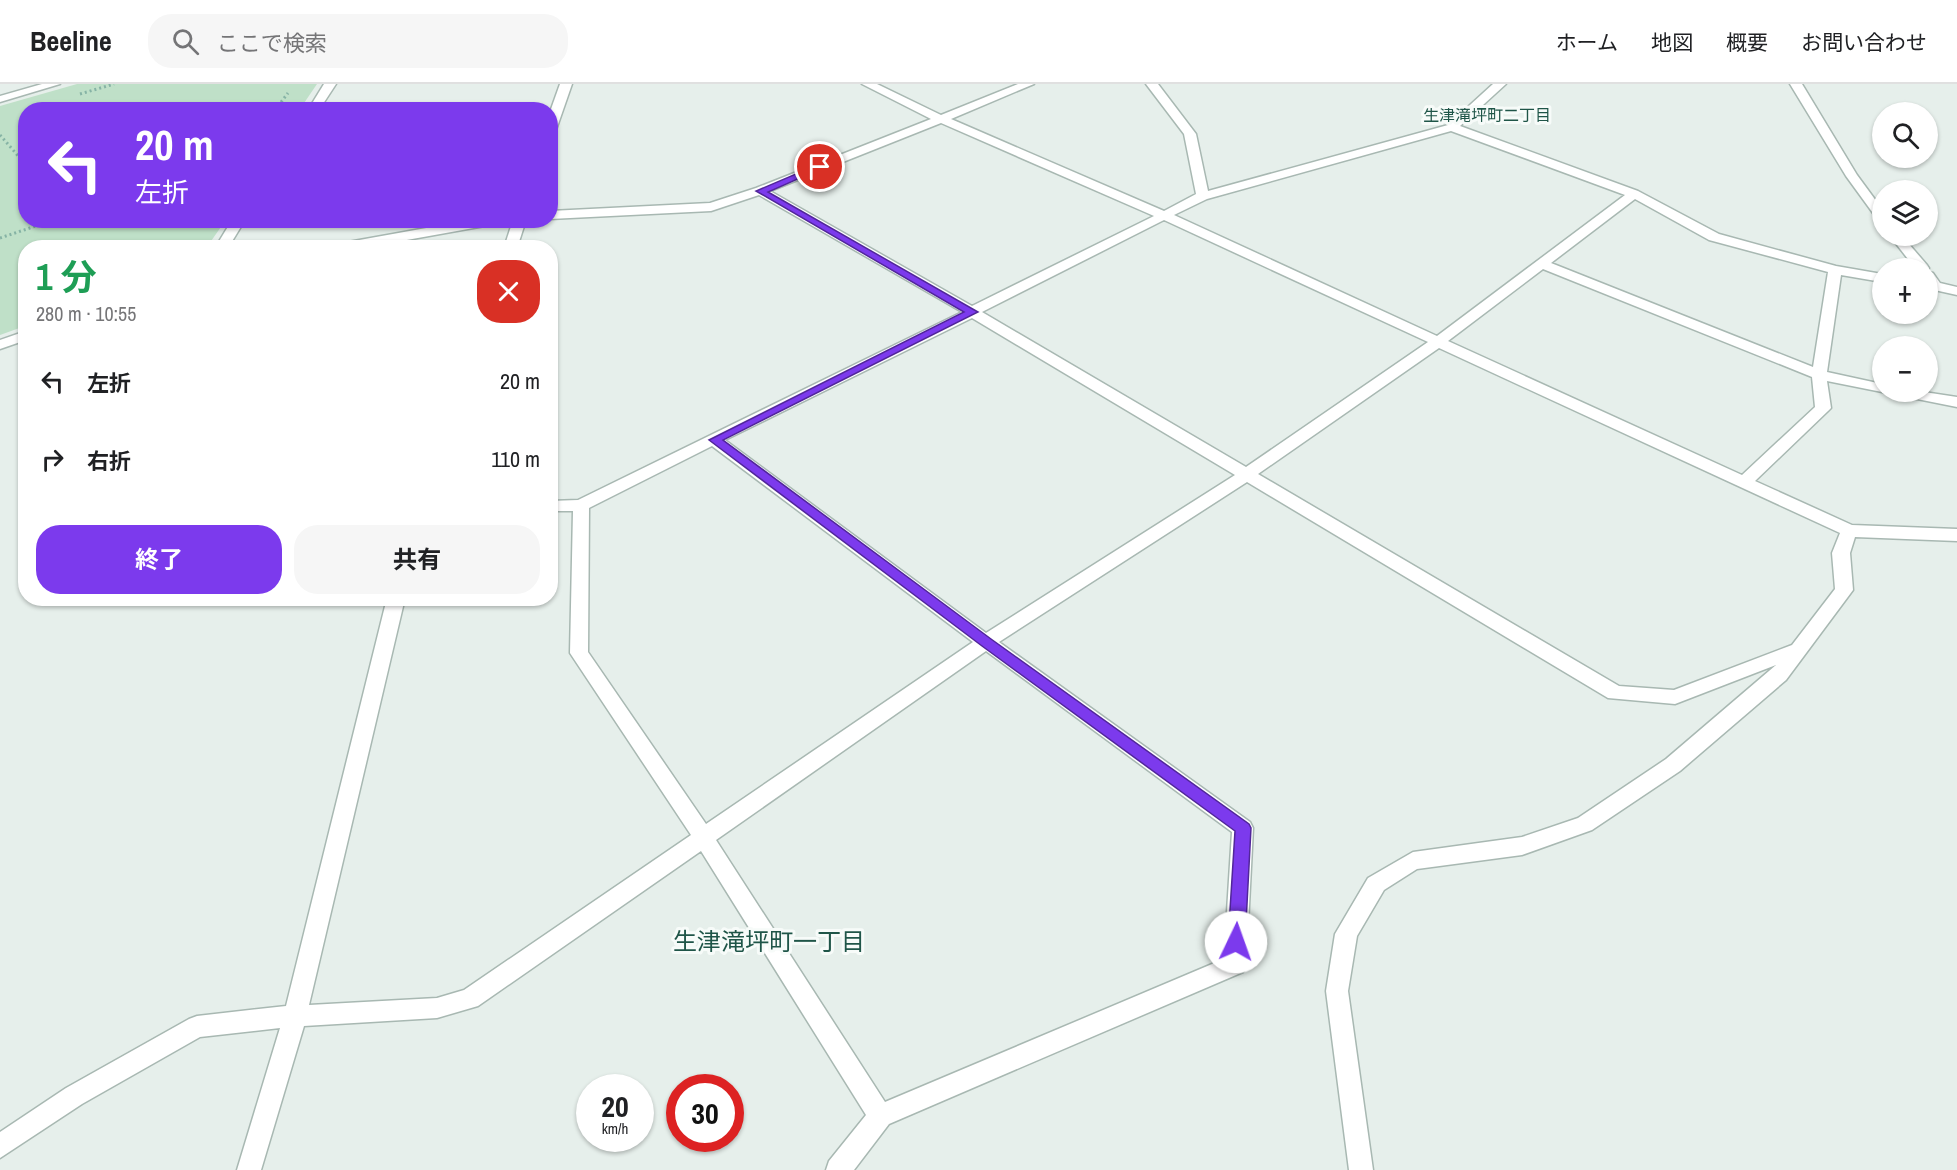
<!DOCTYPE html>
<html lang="ja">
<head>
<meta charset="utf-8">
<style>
  :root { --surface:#fff; --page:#f6f6f6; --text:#202124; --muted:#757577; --line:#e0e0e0; --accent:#7c3aed }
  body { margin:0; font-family:"Archivo Narrow","Noto Sans JP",sans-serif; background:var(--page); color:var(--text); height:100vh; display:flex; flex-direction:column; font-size:22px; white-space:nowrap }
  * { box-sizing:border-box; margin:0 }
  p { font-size:20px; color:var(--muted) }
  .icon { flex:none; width:33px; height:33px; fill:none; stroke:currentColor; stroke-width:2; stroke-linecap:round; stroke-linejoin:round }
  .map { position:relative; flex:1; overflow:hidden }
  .sheet { position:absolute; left:18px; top:156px; width:540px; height:366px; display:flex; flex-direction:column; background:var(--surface); border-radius:24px; box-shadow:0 2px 4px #0004 }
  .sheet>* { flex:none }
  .hud { position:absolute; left:18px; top:18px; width:540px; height:126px; border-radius:24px; box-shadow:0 2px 4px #0004; background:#7c3aed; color:#fff; overflow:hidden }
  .controls { position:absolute; left:1872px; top:18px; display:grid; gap:12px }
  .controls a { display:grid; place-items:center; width:66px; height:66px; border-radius:50%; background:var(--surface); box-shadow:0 2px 4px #0004; font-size:30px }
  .speed { position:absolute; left:576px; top:990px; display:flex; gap:12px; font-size:30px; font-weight:700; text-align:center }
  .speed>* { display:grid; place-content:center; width:78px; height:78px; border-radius:50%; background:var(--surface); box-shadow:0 2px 4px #0004; line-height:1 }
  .speed small { font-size:15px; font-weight:400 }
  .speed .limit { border:9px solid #d22; background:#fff; color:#111 }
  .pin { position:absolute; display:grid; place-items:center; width:51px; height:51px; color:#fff; margin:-26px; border:3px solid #fff; border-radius:50%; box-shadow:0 2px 6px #0007 }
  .me { position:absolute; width:66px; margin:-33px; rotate:3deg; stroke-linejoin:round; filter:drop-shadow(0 0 4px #0008) }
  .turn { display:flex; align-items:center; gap:21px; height:126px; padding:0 18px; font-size:27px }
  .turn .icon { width:78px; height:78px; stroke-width:2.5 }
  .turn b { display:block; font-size:42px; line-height:51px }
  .round { display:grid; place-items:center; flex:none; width:63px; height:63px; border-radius:24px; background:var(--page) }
  .headline { display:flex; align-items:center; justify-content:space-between; height:102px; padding:0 18px }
  h1 { font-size:36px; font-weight:700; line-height:45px; color:#1e9e55 }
  .action { display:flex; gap:12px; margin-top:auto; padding:12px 18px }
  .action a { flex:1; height:69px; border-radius:24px; background:var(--accent); color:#fff; font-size:24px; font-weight:700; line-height:69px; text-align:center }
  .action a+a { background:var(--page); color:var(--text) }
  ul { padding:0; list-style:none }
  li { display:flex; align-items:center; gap:18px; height:78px; padding:0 18px }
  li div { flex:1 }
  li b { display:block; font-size:22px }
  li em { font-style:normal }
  header { display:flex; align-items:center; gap:36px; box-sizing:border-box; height:84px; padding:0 30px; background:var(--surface); border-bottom:2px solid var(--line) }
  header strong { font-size:28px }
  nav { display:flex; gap:33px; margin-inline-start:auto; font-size:21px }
  .search { width:420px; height:54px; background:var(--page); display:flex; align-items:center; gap:15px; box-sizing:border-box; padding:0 21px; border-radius:24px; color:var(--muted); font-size:22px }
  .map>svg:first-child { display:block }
  .green { fill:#bfe0c8 }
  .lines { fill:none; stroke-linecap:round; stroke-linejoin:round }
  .minor-casing { stroke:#a8b8b2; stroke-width:3 }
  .path { stroke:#86b3a5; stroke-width:3; stroke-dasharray:2 3; stroke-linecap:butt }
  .minor { fill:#fff; fill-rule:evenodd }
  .route { fill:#7c3aed; stroke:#51269a; stroke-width:1.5 }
  .labels { text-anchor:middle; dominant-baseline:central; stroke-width:6; stroke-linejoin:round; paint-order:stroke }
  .far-neighbourhood-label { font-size:16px; fill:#1f5548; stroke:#f7fbf9 }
  .near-neighbourhood-label { font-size:24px; fill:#1f5548; stroke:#f7fbf9 }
</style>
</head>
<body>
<header>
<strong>Beeline</strong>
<div class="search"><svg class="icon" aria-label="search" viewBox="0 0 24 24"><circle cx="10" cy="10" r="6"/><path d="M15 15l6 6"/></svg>ここで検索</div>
<nav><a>ホーム</a><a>地図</a><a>概要</a><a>お問い合わせ</a></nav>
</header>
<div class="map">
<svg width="1957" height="1086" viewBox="0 0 1957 1086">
  <rect width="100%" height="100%" fill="#e6efeb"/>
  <polygon class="green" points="77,0 317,0 300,25 26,26 26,136 225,137 207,163 26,164 25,242 0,251 0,22"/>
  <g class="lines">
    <defs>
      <g id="minor">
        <polygon points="42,0 60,0 0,18 0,12"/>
        <polygon points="324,0 336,0 319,26 308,26"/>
        <polygon points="560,0 572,0 556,46 550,49 550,28"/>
        <path d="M862,0H877L941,31L1018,0H1034L951,35L1164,127L1196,110L1184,50L1146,0H1158L1196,50L1208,107L1448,41L1493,0H1506L1460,42L1638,107L1719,150L1836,182L1882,190V198L1841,191L1827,288L1882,300V308H1886H1882L1827,297L1831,324L1828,327L1755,397L1852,441L1957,445V457L1855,453L1850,469L1853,506L1786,596L1680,687L1592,746L1522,771L1417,785L1384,806L1357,852L1348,907L1373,1086H1349L1326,907L1335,850L1368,794L1413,768L1522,753L1578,734L1666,675L1776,581L1675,620L1608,614L1247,398L999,558L1250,738L1253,744L1246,881L1243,888L889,1040L854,1086H826L829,1077L866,1031L701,767L478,922L437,934L304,942L261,1086H237L280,944L200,953L82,1020L0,1074V1048L66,1004L189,935L197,932L286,922L387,514H405L309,921L437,914L464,906L691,751L570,569L573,427H550V417L578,416L962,228L759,111L711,127L550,135V127L710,119L756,104L931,35ZM941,39L1154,132L972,222L770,107ZM1451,47L1625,111L1437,252L1174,131L1207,115ZM1635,115L1709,156L1828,188L1813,283L1551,179ZM1164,136L1428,258L1246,383L982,228ZM1543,185L1812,293L1815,323L1742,391L1448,257ZM972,234L1235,391L986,549L725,356ZM1439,264L1840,449L1832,469L1835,505L1792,561L1674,606L1619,602L1258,390ZM712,362L973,558L706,740L588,568L589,424ZM986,567L1232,748L1224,875L885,1018L716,756Z"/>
        <polygon points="1790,0 1802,0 1857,91 1882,125 1882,137 1878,136 1846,92"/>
        <polygon points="232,136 245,136 228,164 215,164"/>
        <polygon points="471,136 502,136 496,140 362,164 331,164 337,160"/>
        <polygon points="513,136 526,136 517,164 504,164"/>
        <polygon points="1890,152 1902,152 1927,181 1929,184 1928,186 1915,184"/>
        <polygon points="1928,188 1933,189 1940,199 1957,203 1957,211 1930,205 1928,201"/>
        <polygon points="26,247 26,256 0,265 0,256"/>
        <polygon points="1895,308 1924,308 1957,313 1957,323 1902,312"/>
      </g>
    </defs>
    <use href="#minor" class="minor-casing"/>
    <g class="path">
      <polyline points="80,10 114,0"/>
      <polyline points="275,26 288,9"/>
      <polyline points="0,51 26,81"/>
      <polyline points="0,154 54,136"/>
    </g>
    <use href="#minor" class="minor"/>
  </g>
  <polygon class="route" points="817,81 825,83 768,108 978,228 723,356 991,555 1249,740 1251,744 1245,858 1242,864 1236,866 1230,864 1228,858 1235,747 982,562 709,356 964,228 756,107"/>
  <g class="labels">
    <g class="far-neighbourhood-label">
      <text x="1487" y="31">生津滝坪町二丁目</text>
    </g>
    <g class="near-neighbourhood-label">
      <text x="769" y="857">生津滝坪町一丁目</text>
    </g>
  </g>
</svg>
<div class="controls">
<a><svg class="icon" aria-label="search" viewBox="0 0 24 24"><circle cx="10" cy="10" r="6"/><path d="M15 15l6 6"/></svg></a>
<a><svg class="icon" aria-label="layers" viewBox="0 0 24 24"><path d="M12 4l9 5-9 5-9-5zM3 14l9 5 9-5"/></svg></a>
<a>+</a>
<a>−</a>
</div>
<div class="speed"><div>20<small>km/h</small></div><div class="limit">30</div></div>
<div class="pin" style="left:820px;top:83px;background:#d93025"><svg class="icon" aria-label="arrive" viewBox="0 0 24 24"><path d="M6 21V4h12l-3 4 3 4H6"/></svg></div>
<svg class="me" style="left:1236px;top:858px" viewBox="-20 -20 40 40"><circle r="19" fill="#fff"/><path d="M0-13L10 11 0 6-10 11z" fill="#7c3aed"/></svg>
<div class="hud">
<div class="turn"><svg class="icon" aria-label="left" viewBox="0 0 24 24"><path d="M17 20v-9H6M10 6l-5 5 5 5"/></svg><div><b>20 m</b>左折</div></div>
</div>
<section class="sheet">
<div class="headline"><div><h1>1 分</h1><p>280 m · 10:55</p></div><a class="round" style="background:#d93025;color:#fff"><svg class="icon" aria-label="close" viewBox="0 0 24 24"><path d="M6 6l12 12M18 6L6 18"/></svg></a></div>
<ul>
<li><svg class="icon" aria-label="left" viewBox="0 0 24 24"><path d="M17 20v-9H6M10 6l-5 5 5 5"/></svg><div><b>左折</b></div><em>20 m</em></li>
<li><svg class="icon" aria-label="right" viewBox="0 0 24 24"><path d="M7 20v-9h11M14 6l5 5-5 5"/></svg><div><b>右折</b></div><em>110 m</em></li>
</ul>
<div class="action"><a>終了</a><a>共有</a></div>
</section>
</div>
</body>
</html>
